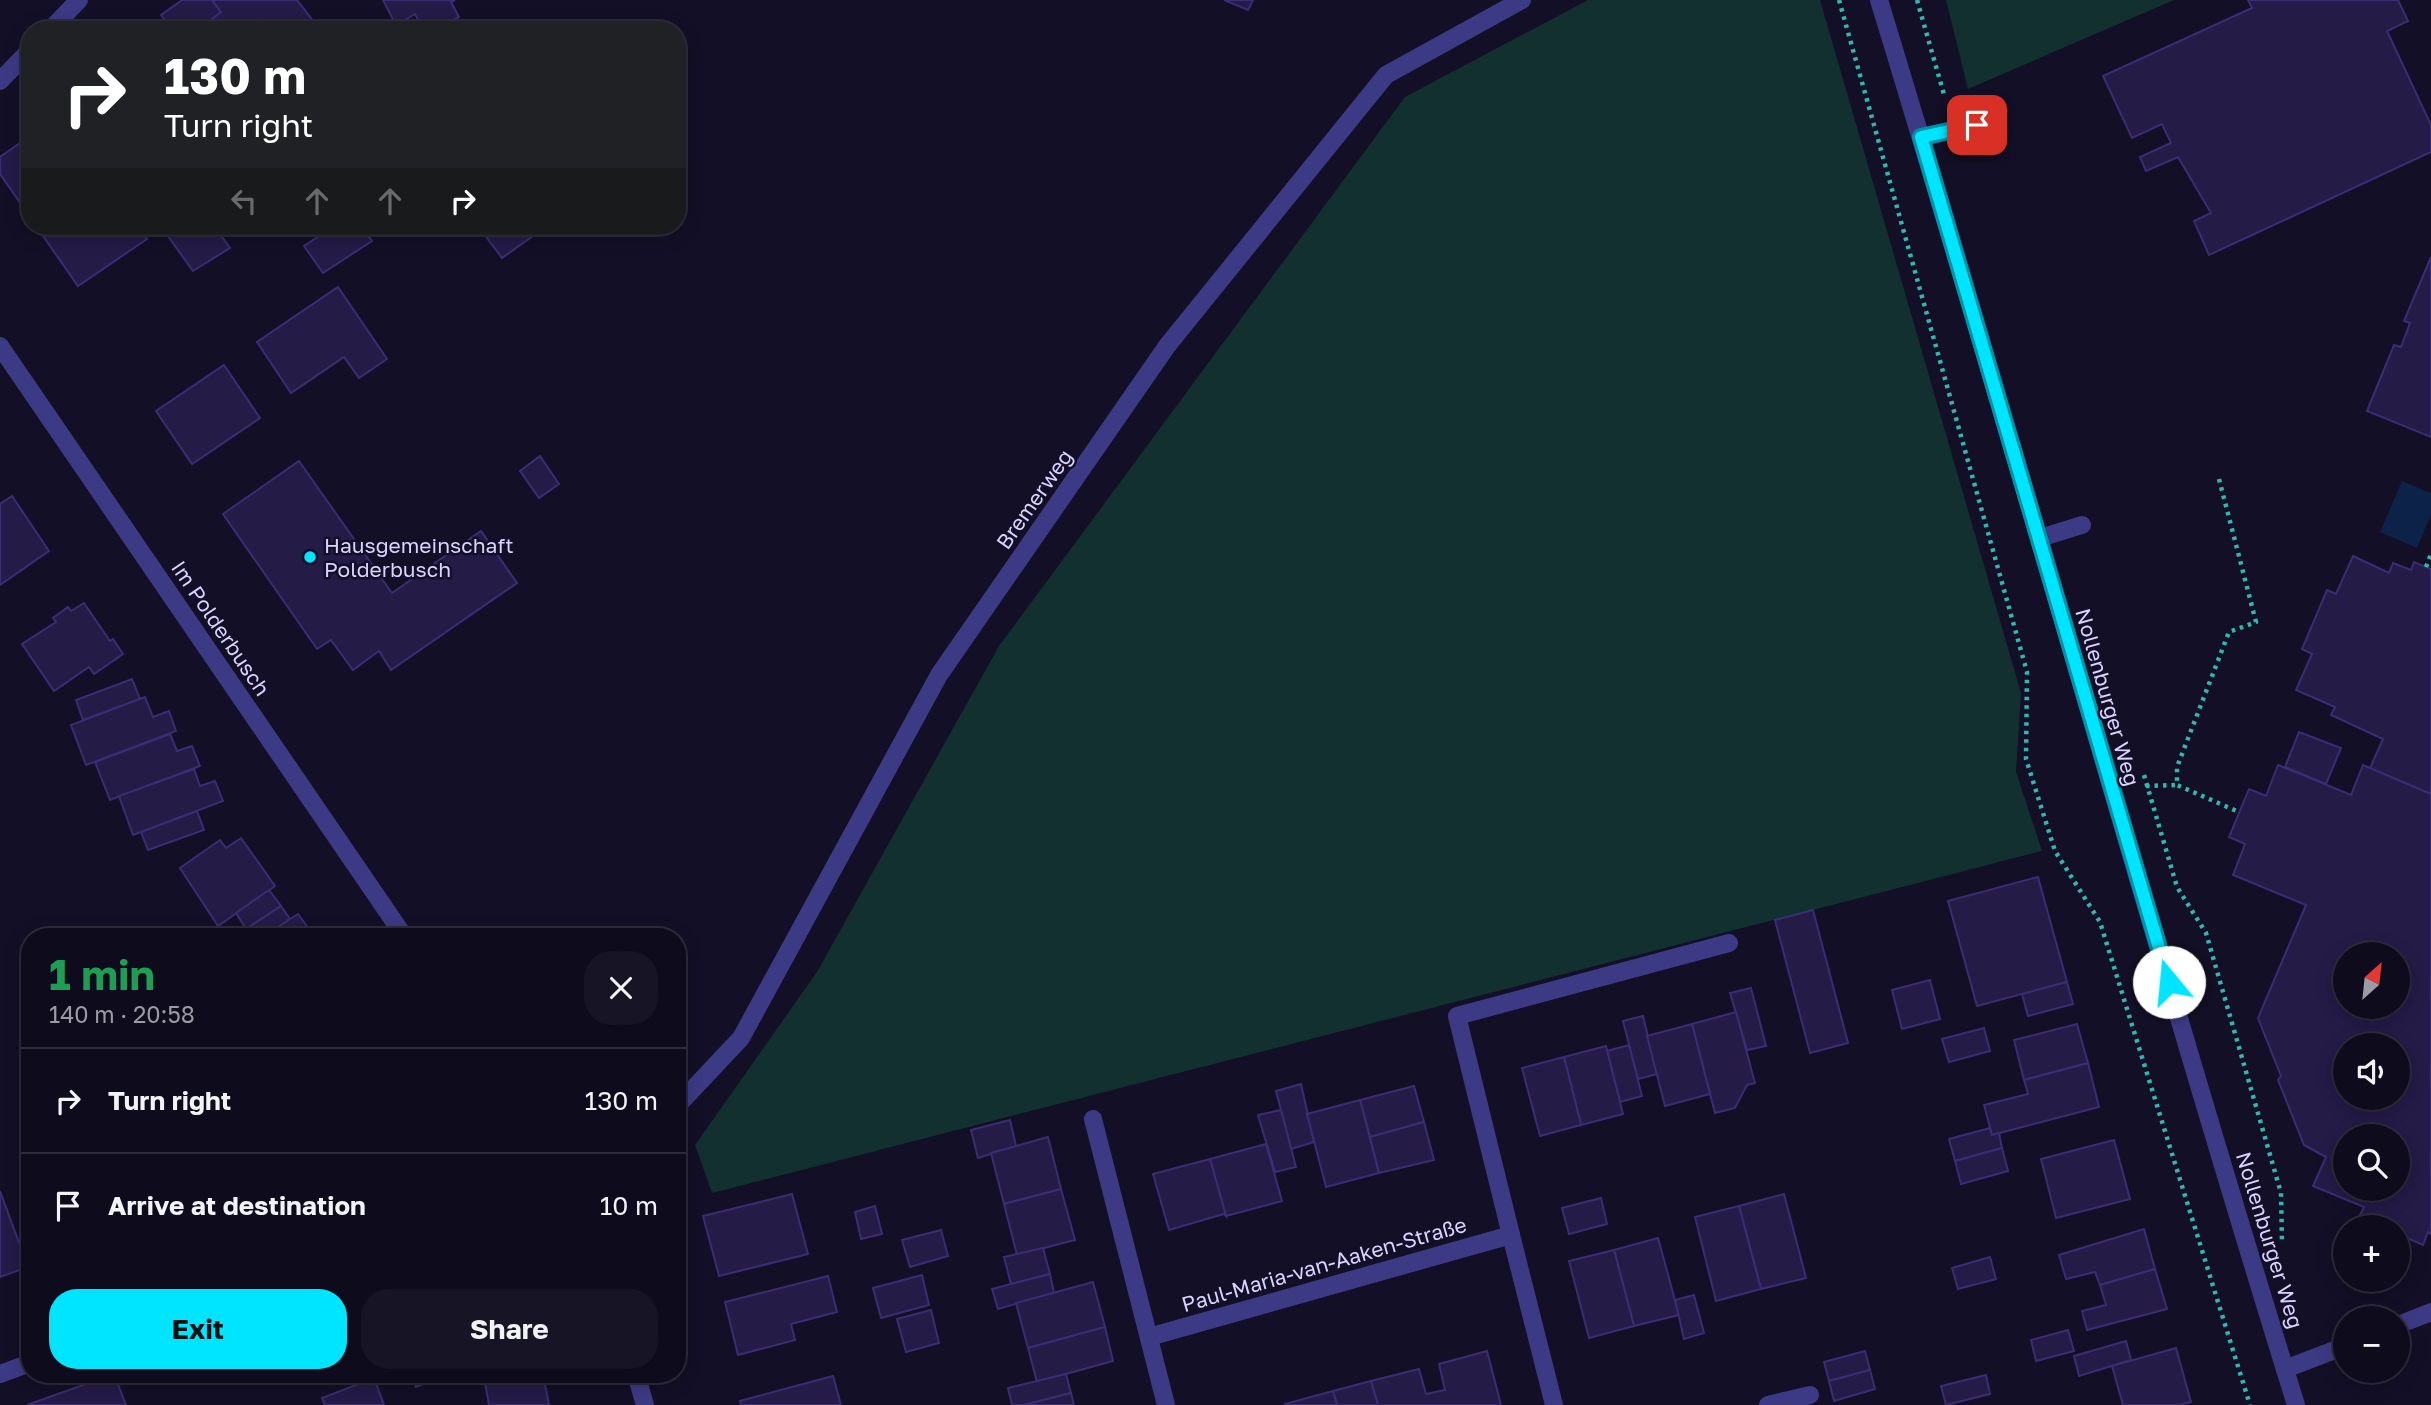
<!DOCTYPE html>
<html lang="en">
<head>
<meta charset="utf-8">
<style>
  :root { --surface:#0e0b1c; --page:#171425; --text:#f1f3f6; --muted:#9b9ba3; --line:#2e2b3b; --accent:#00e5ff }
  body { margin:0; font-family:"Golos Text",sans-serif; background:var(--page); color:var(--text); height:100vh; display:flex; flex-direction:column; font-size:26px; white-space:nowrap }
  * { box-sizing:border-box; margin:0 }
  p { font-size:23px; color:var(--muted) }
  .icon { flex:none; width:38px; height:38px; fill:none; stroke:currentColor; stroke-width:2; stroke-linecap:round; stroke-linejoin:round }
  .map { position:relative; flex:1; overflow:hidden }
  .side { position:absolute; left:21px; top:928px; width:665px; height:455px; display:flex; flex-direction:column; background:var(--surface); border-radius:28px; box-shadow:0 4px 18px #0003,0 0 0 2px var(--line) }
  .side>* { flex:none }
  .guide { position:absolute; left:21px; top:21px; width:665px; height:214px; border-radius:28px; box-shadow:0 4px 18px #0003,0 0 0 2px var(--line); background:#202124; color:#fff; overflow:hidden }
  .needle { width:46px; rotate:27deg }
  .controls { position:absolute; left:2333px; top:942px; display:grid; gap:14px }
  .controls a { display:grid; place-items:center; width:77px; height:77px; border-radius:50%; background:var(--surface); box-shadow:0 4px 18px #0003,0 0 0 2px var(--line); font-size:35px }
  .pin { position:absolute; display:grid; place-items:center; width:60px; height:60px; color:#fff; margin:-30px; border-radius:14px; box-shadow:0 4px 10px #0006 }
  .me { position:absolute; width:77px; margin:-38px; rotate:343deg; stroke-linejoin:round; filter:drop-shadow(0 0 5px #0008) }
  .turn { display:flex; align-items:center; gap:24px; height:147px; padding:0 28px; font-size:32px }
  .turn .icon { width:91px; height:91px; stroke-width:2.5 }
  .turn b { display:block; font-size:49px; line-height:60px }
  .lanes { display:flex; align-items:center; height:66px; padding:0 28px; background:#0003; justify-content:center; gap:35px; direction:ltr }
  .lanes .off { opacity:.35 }
  .round { display:grid; place-items:center; flex:none; width:74px; height:74px; border-radius:28px; background:var(--page) }
  .overview { display:flex; align-items:center; justify-content:space-between; height:119px; padding:0 28px }
  h1 { font-size:42px; font-weight:700; line-height:52px; color:#1e9e55 }
  .button { display:flex; gap:14px; margin-top:auto; padding:14px 28px }
  .button a { flex:1; height:80px; border-radius:28px; background:var(--accent); color:#111; font-size:28px; font-weight:700; line-height:80px; text-align:center }
  .button a+a { background:var(--page); color:var(--text) }
  ul { padding:0; list-style:none }
  li { display:flex; align-items:center; gap:21px; height:105px; padding:0 28px; border-top:2px solid var(--line) }
  li div { flex:1 }
  li b { display:block; font-size:26px }
  li em { font-style:normal }
  .map>svg:first-child { display:block }
  .green { fill:#12302f }
  .water { fill:#0c2248 }
  .building { fill:#241b47; stroke:#3b2d73; stroke-width:2; fill-rule:evenodd }
  .lines { fill:none; stroke-linecap:round; stroke-linejoin:round }
  .path { stroke:#2fb8b0; stroke-width:4.5; stroke-dasharray:3.5 5; stroke-linecap:butt }
  .service { stroke:#3d3a85; stroke-width:18 }
  .minor { stroke:#3d3a85; stroke-width:18 }
  .route-casing { stroke:#0095a6; stroke-width:18 }
  .route { stroke:#00e5ff; stroke-width:12 }
  .poi-dot { fill:#00e5ff; stroke:#130f26; stroke-width:2.5 }
  .labels { text-anchor:middle; dominant-baseline:central; stroke-width:5; stroke-linejoin:round; paint-order:stroke }
  .street-label { font-size:21px; fill:#d9d4ff; stroke:#130f26 }
  .poi-label { font-size:21px; fill:#d9d4ff; stroke:#130f26; text-anchor:start }
</style>
</head>
<body>
<div class="map">
<svg width="2431" height="1405" viewBox="0 0 2431 1405">
  <rect width="100%" height="100%" fill="#130f26"/>
  <g class="green">
    <polygon points="1588,0 1820,0 2021,693 2016,772 2042,851 712,1193 695,1145 817,972 999,646 1405,97"/>
    <polygon points="1946,0 2174,0 1968,89"/>
  </g>
  <polygon class="water" points="2402,481 2431,493 2431,515 2417,548 2380,532"/>
  <g class="building">
    <polygon points="182,0 212,0 221,12 198,30 172,30 161,15"/>
    <polygon points="212,0 297,0 314,22 310,25 314,30 263,30 256,20 242,30 198,30 221,12"/>
    <polygon points="383,0 455,0 451,2 459,17 434,30 424,30 415,14 396,25"/>
    <polygon points="1224,0 1253,0 1248,10"/>
    <polygon points="2248,0 2398,0 2408,21 2387,31 2431,125 2431,152 2209,255 2194,221 2211,213 2178,157 2146,171 2140,157 2171,143 2162,124 2132,138 2103,76 2252,8"/>
    <polygon points="30,136 30,217 0,174 0,157"/>
    <polygon points="36,226 138,226 147,239 78,286"/>
    <polygon points="174,226 214,226 230,248 193,271 165,232"/>
    <polygon points="334,226 361,226 372,241 323,273 304,246"/>
    <polygon points="478,226 547,226 502,258"/>
    <polygon points="2431,257 2431,437 2367,411 2394,345 2401,347 2410,323 2404,321"/>
    <polygon points="338,287 387,359 359,378 344,357 291,393 257,342"/>
    <polygon points="224,365 260,418 192,464 156,411"/>
    <polygon points="540,456 559,484 539,498 520,471"/>
    <polygon points="299,461 392,593 481,531 517,583 391,670 379,651 353,670 331,640 317,649 223,514"/>
    <polygon points="12,496 49,551 0,585 0,504"/>
    <polygon points="2353,556 2389,573 2393,563 2411,570 2414,562 2431,569 2431,794 2370,768 2383,739 2331,715 2335,707 2296,690 2312,654 2302,649 2327,590 2336,594"/>
    <polygon points="84,603 110,641 113,639 123,654 94,674 89,667 54,691 22,644 56,622 53,618 68,607 71,611"/>
    <polygon points="132,679 140,699 83,720 76,700"/>
    <polygon points="145,697 153,717 169,711 176,731 86,765 71,725"/>
    <polygon points="2299,732 2341,748 2326,784 2285,767"/>
    <polygon points="170,734 177,751 192,746 200,766 110,800 95,762"/>
    <path d="M2278,765L2351,795L2363,765L2431,794V1234L2428,1232L2423,1245L2398,1234V1227H2377L2359,1217L2364,1207L2313,1186L2326,1157L2304,1145L2278,1080L2281,1076L2258,1018L2306,905L2233,875L2245,844L2229,837L2249,789L2266,796ZM2345,954H2398V1006H2345ZM2345,1045H2398V1097H2345ZM2345,1136H2398V1188H2345Z"/>
    <polygon points="194,769 200,786 215,781 223,801 133,835 119,796"/>
    <polygon points="197,811 204,830 148,850 141,832"/>
    <polygon points="241,838 275,886 218,926 180,868 220,840 226,848"/>
    <polygon points="2038,877 2067,982 1977,1006 1948,901"/>
    <polygon points="269,890 281,906 246,929 236,913"/>
    <polygon points="281,906 290,919 265,936 251,936 246,929"/>
    <polygon points="1813,910 1848,1043 1810,1053 1775,920"/>
    <polygon points="298,914 314,936 265,936 290,919"/>
    <polygon points="1930,980 1940,1019 1902,1029 1892,990"/>
    <polygon points="2067,982 2073,1004 2028,1016 2022,994"/>
    <polygon points="1751,988 1766,1046 1747,1050 1730,993"/>
    <polygon points="1736,1012 1755,1083 1747,1085 1735,1108 1715,1113 1692,1024"/>
    <polygon points="1643,1016 1657,1074 1638,1079 1623,1021"/>
    <polygon points="1692,1024 1710,1094 1665,1106 1647,1036"/>
    <polygon points="2077,1024 2088,1063 2024,1080 2014,1040"/>
    <polygon points="1984,1028 1990,1051 1949,1062 1942,1039"/>
    <polygon points="1629,1045 1642,1096 1620,1102 1607,1051"/>
    <polygon points="1606,1046 1623,1114 1581,1125 1564,1057"/>
    <polygon points="1564,1057 1581,1125 1540,1136 1522,1068"/>
    <polygon points="2088,1063 2099,1107 1992,1135 1984,1105 2028,1094 2024,1080"/>
    <polygon points="1301,1084 1314,1142 1291,1149 1276,1091"/>
    <polygon points="1414,1086 1424,1122 1370,1137 1360,1100"/>
    <polygon points="1360,1100 1379,1173 1326,1187 1307,1114"/>
    <polygon points="1281,1110 1296,1167 1275,1172 1258,1115"/>
    <polygon points="1010,1120 1016,1146 978,1158 971,1130"/>
    <polygon points="1424,1122 1434,1160 1379,1173 1370,1137"/>
    <polygon points="1990,1128 1992,1135 1999,1133 2002,1148 1955,1161 1949,1139"/>
    <polygon points="1048,1137 1061,1189 1004,1204 991,1153"/>
    <polygon points="2114,1140 2130,1199 2056,1218 2041,1159"/>
    <polygon points="1266,1144 1282,1201 1226,1216 1210,1159"/>
    <polygon points="2002,1148 2008,1171 1961,1184 1955,1161"/>
    <polygon points="1210,1159 1226,1216 1224,1214 1169,1230 1153,1174"/>
    <polygon points="1061,1189 1075,1240 1017,1255 1004,1204"/>
    <polygon points="0,1191 28,1267 0,1277"/>
    <polygon points="792,1194 808,1254 719,1276 703,1216"/>
    <polygon points="1784,1194 1806,1278 1761,1289 1739,1206"/>
    <polygon points="1601,1198 1607,1224 1569,1234 1562,1208"/>
    <polygon points="875,1206 882,1234 861,1239 855,1212"/>
    <polygon points="1739,1206 1761,1289 1716,1301 1695,1217"/>
    <polygon points="2144,1229 2155,1269 2100,1285 2095,1272 2066,1279 2059,1255"/>
    <polygon points="941,1230 948,1256 910,1267 902,1240"/>
    <polygon points="1658,1238 1679,1315 1634,1326 1614,1250"/>
    <polygon points="1043,1248 1050,1274 1011,1284 1004,1257"/>
    <polygon points="1614,1250 1634,1326 1589,1338 1569,1261"/>
    <polygon points="1990,1257 1996,1279 1958,1289 1952,1268"/>
    <polygon points="2155,1269 2167,1309 2087,1330 2082,1311 2106,1305 2100,1285"/>
    <polygon points="1050,1274 1054,1293 998,1309 992,1289"/>
    <polygon points="922,1275 929,1305 881,1318 873,1288"/>
    <polygon points="828,1276 837,1312 791,1324 795,1340 738,1355 725,1302"/>
    <polygon points="1093,1282 1105,1327 1028,1348 1016,1303"/>
    <polygon points="1694,1295 1704,1333 1684,1339 1675,1300"/>
    <polygon points="931,1310 939,1343 906,1352 897,1319"/>
    <polygon points="1105,1327 1113,1361 1037,1382 1028,1348"/>
    <polygon points="2068,1330 2074,1351 2036,1361 2031,1340"/>
    <polygon points="2126,1341 2131,1360 2079,1376 2074,1356"/>
    <polygon points="2176,1348 2191,1402 2179,1405 2123,1405 2112,1366"/>
    <polygon points="1487,1351 1501,1405 1378,1405 1371,1381 1419,1369 1426,1394 1445,1390 1439,1364"/>
    <polygon points="1865,1351 1870,1370 1829,1381 1824,1362"/>
    <polygon points="1870,1370 1875,1389 1834,1401 1829,1381"/>
    <polygon points="114,1374 126,1405 27,1405"/>
    <polygon points="412,1374 426,1374 429,1382 416,1387"/>
    <polygon points="495,1374 543,1374 549,1405 489,1405 484,1377"/>
    <polygon points="1066,1374 1071,1393 1024,1405 1012,1405 1008,1388"/>
    <polygon points="1986,1375 1990,1394 1946,1405 1941,1386"/>
    <polygon points="833,1376 841,1405 741,1405 740,1401"/>
    <polygon points="374,1378 384,1405 325,1405 322,1398"/>
    <polygon points="1371,1381 1378,1405 1337,1405 1333,1391"/>
    <polygon points="1333,1391 1337,1405 1286,1405 1285,1404"/>
    <polygon points="1071,1393 1074,1405 1024,1405"/>
  </g>
  <g class="lines">
    <g class="path">
      <polyline points="1839,0 2027,672 2026,759 2055,851 2100,922 2250,1405"/>
      <polyline points="1917,0 1945,98"/>
      <polyline points="2219,479 2256,622 2229,632 2177,767 2177,785 2239,812"/>
      <polyline points="2426,567 2431,554"/>
      <polyline points="2144,775 2177,887 2206,933 2281,1193 2282,1243"/>
      <polyline points="2146,786 2177,785"/>
    </g>
    <g class="service">
      <polyline points="1921,137 1977,125"/>
      <polyline points="2040,538 2082,525"/>
    </g>
    <g class="minor">
      <path d="M1879,0C2022,467 2151,939 2296,1405"/>
      <polyline points="50,30 79,0"/>
      <polyline points="0,81 30,50"/>
      <polyline points="0,346 404,936"/>
      <polyline points="677,1106 741,1038 939,675 1167,346 1386,75 1522,0"/>
      <polyline points="1093,1119 1166,1405"/>
      <polyline points="1511,1235 1457,1016 1729,943"/>
      <polyline points="2398,1325 2431,1312"/>
      <polyline points="1149,1337 1511,1235 1554,1405"/>
      <polyline points="2285,1369 2345,1346"/>
      <polyline points="0,1374 30,1363"/>
      <polyline points="636,1374 645,1405"/>
      <polyline points="1768,1405 1810,1395"/>
    </g>
  </g>
  <g class="lines">
    <defs>
      <polyline id="route" points="1977,125 1921,137 2169,982"/>
    </defs>
    <use href="#route" class="route-casing"/>
    <use href="#route" class="route"/>
  </g>
  <circle class="poi-dot" cx="310" cy="557" r="7"/>
  <g class="labels">
    <g class="street-label">
      <text transform="translate(1034 499) rotate(-55)">Bremerweg</text>
      <text transform="translate(221 628) rotate(56)">Im Polderbusch</text>
      <text transform="translate(2108 697) rotate(74)">Nollenburger Weg</text>
      <text transform="translate(2270 1240) rotate(73)">Nollenburger Weg</text>
      <text transform="translate(1324 1264) rotate(-16)">Paul-Maria-van-Aaken-Straße</text>
    </g>
    <g class="poi-label">
      <text x="324" y="545">Hausgemeinschaft<tspan x="324" dy="24">Polderbusch</tspan></text>
    </g>
  </g>
</svg>
<div class="controls">
<a><svg class="needle" viewBox="-14 -14 28 28"><path d="M0-13l5 13h-10z" fill="#e53935"/><path d="M0 13l5-13h-10z" fill="#9b9ba3"/></svg></a>
<a><svg class="icon" aria-label="sound" viewBox="0 0 24 24"><path d="M4 9h4l5-4v14l-5-4H4zM17 9q2 3 0 6"/></svg></a>
<a><svg class="icon" aria-label="search" viewBox="0 0 24 24"><circle cx="10" cy="10" r="6"/><path d="M15 15l6 6"/></svg></a>
<a>+</a>
<a>−</a>
</div>
<div class="pin" style="left:1977px;top:125px;background:#d93025"><svg class="icon" aria-label="arrive" viewBox="0 0 24 24"><path d="M6 21V4h12l-3 4 3 4H6"/></svg></div>
<svg class="me" style="left:2169px;top:982px" viewBox="-20 -20 40 40"><circle r="19" fill="#fff"/><path d="M0-13L10 11 0 6-10 11z" fill="#00e5ff"/></svg>
<div class="guide">
<div class="turn"><svg class="icon" aria-label="right" viewBox="0 0 24 24"><path d="M7 20v-9h11M14 6l5 5-5 5"/></svg><div><b>130 m</b>Turn right</div></div>
<div class="lanes"><svg class="icon off" aria-label="left" viewBox="0 0 24 24"><path d="M17 20v-9H6M10 6l-5 5 5 5"/></svg><svg class="icon off" aria-label="ahead" viewBox="0 0 24 24"><path d="M12 20V5M6 11l6-6 6 6"/></svg><svg class="icon off" aria-label="ahead" viewBox="0 0 24 24"><path d="M12 20V5M6 11l6-6 6 6"/></svg><svg class="icon" aria-label="right" viewBox="0 0 24 24"><path d="M7 20v-9h11M14 6l5 5-5 5"/></svg></div>
</div>
<section class="side">
<div class="overview"><div><h1>1 min</h1><p>140 m · 20:58</p></div><a class="round"><svg class="icon" aria-label="close" viewBox="0 0 24 24"><path d="M6 6l12 12M18 6L6 18"/></svg></a></div>
<ul>
<li><svg class="icon" aria-label="right" viewBox="0 0 24 24"><path d="M7 20v-9h11M14 6l5 5-5 5"/></svg><div><b>Turn right</b></div><em>130 m</em></li>
<li><svg class="icon" aria-label="arrive" viewBox="0 0 24 24"><path d="M6 21V4h12l-3 4 3 4H6"/></svg><div><b>Arrive at destination</b></div><em>10 m</em></li>
</ul>
<div class="button"><a>Exit</a><a>Share</a></div>
</section>
</div>
</body>
</html>
